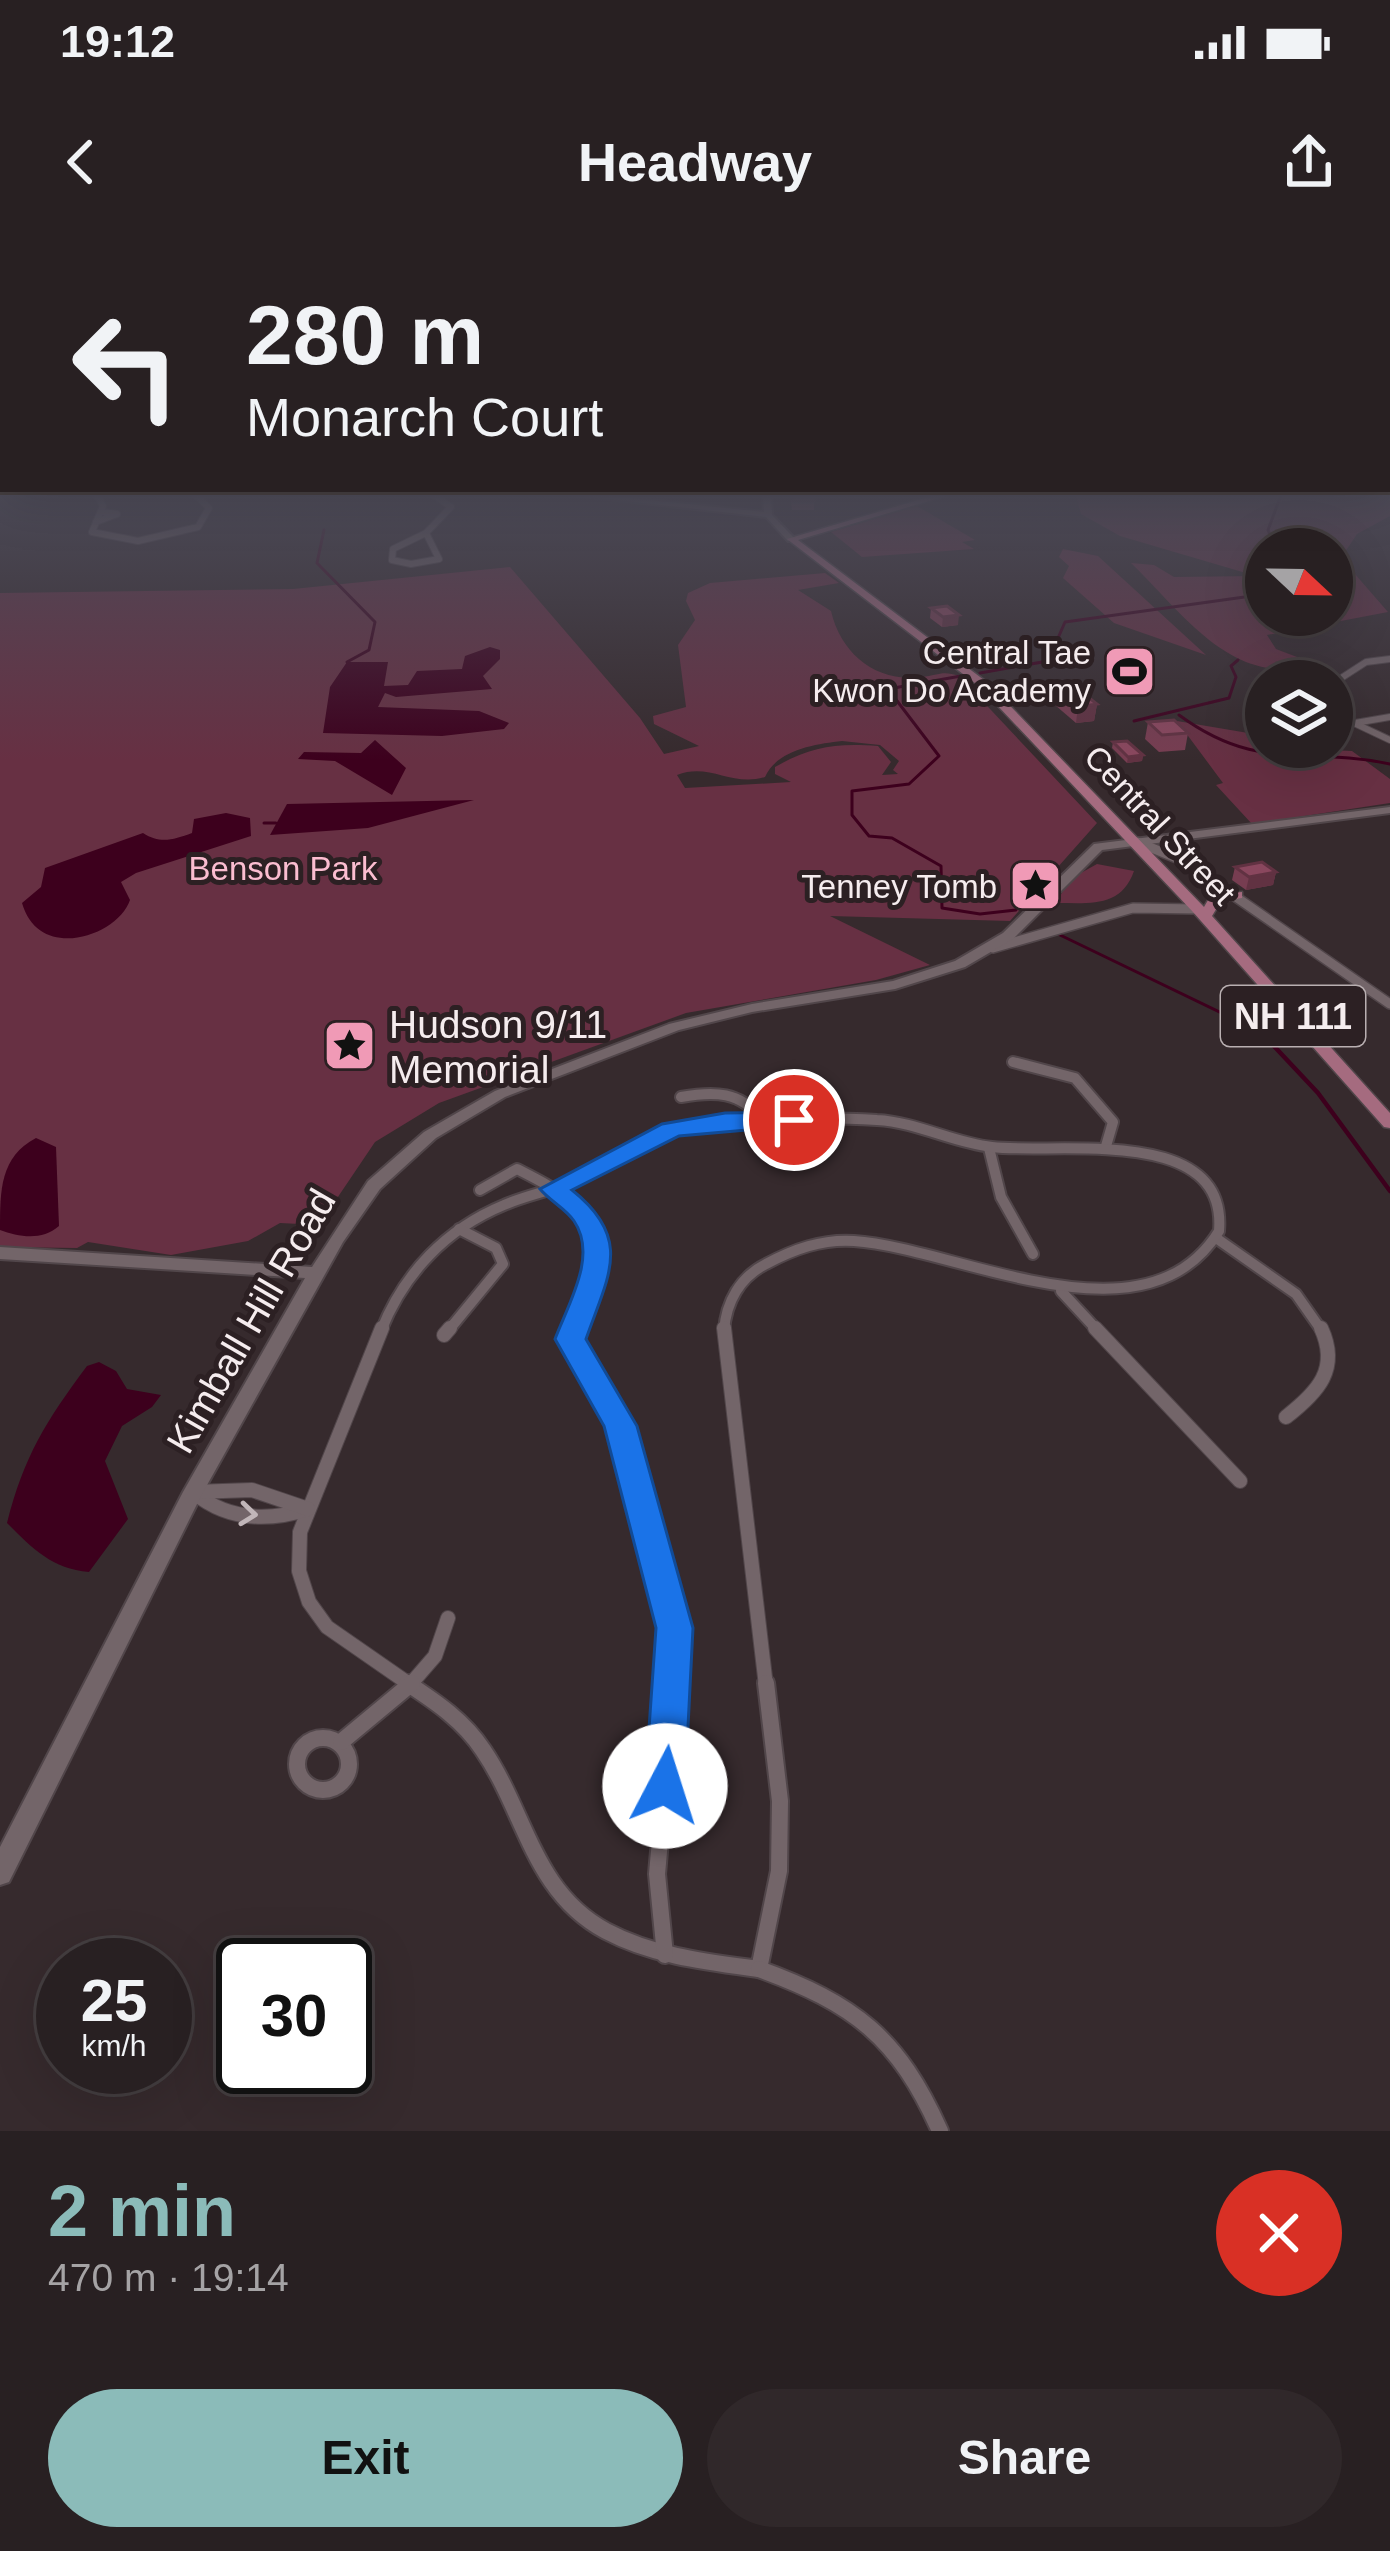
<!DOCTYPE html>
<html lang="en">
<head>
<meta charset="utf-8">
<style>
  :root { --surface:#282022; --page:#30282a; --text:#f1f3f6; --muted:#a5a3a5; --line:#443e40; --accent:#8bbbb9 }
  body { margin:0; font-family:Arial,sans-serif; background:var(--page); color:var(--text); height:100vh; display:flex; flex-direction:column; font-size:45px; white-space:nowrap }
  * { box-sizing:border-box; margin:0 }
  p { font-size:39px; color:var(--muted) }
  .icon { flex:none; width:66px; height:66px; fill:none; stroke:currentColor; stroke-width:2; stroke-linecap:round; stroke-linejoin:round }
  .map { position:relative; height:1891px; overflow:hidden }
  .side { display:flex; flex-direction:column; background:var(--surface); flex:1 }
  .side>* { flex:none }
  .hud { position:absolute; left:0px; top:0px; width:1392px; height:252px; box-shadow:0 12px 48px #0002,0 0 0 3px var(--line); background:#282022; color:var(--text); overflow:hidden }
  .needle { width:78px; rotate:112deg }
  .tools { position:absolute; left:1245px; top:288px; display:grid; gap:24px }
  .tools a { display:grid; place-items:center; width:108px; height:108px; border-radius:50%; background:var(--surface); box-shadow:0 12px 48px #0002,0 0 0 3px var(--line); font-size:60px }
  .speed { position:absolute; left:36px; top:1698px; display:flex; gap:24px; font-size:60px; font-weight:700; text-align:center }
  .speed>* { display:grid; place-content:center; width:156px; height:156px; border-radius:50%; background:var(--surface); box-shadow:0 12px 48px #0002,0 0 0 3px var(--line); line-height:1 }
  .speed small { font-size:30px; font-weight:400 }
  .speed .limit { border:6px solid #111; border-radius:18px; background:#fff; color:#111 }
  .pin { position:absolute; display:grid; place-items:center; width:102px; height:102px; color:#fff; margin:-51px; border:6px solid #fff; border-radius:50%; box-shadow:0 3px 12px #0007 }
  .me { position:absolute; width:132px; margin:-66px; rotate:5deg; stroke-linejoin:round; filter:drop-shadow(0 0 9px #0008) }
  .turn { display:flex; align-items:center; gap:42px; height:252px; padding:0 48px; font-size:54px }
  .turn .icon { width:156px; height:156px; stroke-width:2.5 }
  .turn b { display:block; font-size:84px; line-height:102px }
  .round { display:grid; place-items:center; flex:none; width:126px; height:126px; border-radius:63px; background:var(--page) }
  .summary { display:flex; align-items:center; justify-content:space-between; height:204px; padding:0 48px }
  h1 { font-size:72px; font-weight:800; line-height:90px; color:var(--accent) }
  .primary-button { display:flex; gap:24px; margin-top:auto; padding:24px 48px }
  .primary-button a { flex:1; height:138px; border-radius:72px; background:var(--accent); color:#111; font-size:48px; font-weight:800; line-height:138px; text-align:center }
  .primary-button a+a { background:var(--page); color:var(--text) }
  .status { display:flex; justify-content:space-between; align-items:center; height:84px; padding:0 60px; background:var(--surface); direction:ltr }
  .status svg { height:33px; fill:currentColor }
  header { display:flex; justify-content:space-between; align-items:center; height:156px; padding:0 48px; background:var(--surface); font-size:54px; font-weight:800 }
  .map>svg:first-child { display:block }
  .green { fill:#673043; fill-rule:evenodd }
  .water { fill:#3d001d }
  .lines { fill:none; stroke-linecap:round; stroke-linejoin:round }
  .stream-far1 { stroke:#3d001d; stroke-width:3 }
  .stream { stroke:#3d001d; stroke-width:4.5 }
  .street-far4-casing { stroke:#51464a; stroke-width:8 }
  .street-far3-casing { stroke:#51464a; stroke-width:12 }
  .street-far2-casing { stroke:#51464a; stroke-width:14 }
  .street-far1-casing { stroke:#51464a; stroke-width:16 }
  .street-casing { stroke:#51464a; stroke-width:20 }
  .secondary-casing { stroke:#51464a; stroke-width:4 }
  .primary-casing { stroke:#51464a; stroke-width:3 }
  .street-far4 { stroke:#736569; stroke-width:6 }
  .street-far3 { stroke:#736569; stroke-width:9 }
  .street-far2 { stroke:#736569; stroke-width:10 }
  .street-far1 { stroke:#736569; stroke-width:14 }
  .street { stroke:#736569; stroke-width:16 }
  .secondary { fill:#736569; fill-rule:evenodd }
  .primary { fill:#a56b7f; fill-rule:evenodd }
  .wall { fill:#773d51 }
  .shaded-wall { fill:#613242 }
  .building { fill:#8a475e; stroke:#613242; stroke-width:3 }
  .oneway { stroke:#c1b6b9 }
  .route { fill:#1a73e8; stroke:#114b97; stroke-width:3 }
  .labels { text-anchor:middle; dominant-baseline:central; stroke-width:10; stroke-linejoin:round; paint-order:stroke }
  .far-poi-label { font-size:33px; fill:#f5ecee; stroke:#2c2023; text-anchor:end }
  .far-street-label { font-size:33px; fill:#f5ecee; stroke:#2c2023 }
  .far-park-label { font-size:33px; fill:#fbbdd0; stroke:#2c2023 }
  .shield { fill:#2c2023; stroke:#b9afb1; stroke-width:3 }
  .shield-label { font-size:36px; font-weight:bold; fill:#f5ecee }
  .poi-label { font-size:39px; fill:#f5ecee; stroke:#2c2023; text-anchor:start }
  .street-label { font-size:39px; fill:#f5ecee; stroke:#2c2023 }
</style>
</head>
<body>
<div class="status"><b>19:12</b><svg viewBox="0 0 49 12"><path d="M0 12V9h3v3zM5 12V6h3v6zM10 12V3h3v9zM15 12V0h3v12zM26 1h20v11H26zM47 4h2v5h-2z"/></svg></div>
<header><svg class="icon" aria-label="back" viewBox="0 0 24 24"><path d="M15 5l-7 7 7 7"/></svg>Headway<svg class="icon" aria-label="share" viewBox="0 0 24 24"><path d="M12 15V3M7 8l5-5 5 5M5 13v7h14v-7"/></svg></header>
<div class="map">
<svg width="1390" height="1891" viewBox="0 0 1390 1891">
  <rect width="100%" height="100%" fill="#362a2d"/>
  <g class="green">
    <path d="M1076,255H1390V276L1357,294L1341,318L1388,372L1267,395L1276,409L1310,422L1305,426C1230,445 1179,369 1131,323L1154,325L1174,337L1256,336L1120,296L1081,274ZM1266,309H1332V375H1266Z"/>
    <polygon points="917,266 975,300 962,302 974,309 862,317 831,292"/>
    <polygon points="1063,309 1098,316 1206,415 1114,383 1063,338 1069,326 1059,317"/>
    <path d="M510,327L640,478L664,514L699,506L654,484L653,476L686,467L678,405L695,380L686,361L688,353L710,343L825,333L839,343L798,350L831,371C841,414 876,443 922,437C938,435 943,430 959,436L1097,583L1010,681L830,676L930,725L876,740L686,773L439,863L375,902L319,985L280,983L248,1001L171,1015L88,1002L77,1008L0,1007V353L293,349ZM842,501L880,505L899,521L893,530L898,534L882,535L891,522L878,506C836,503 812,506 775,527V534L791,542L685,548L677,535C709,522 731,547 765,537C777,510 815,504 842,501Z"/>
    <polygon points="1177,481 1266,496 1266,507 1352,511 1390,539 1390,563 1252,584 1216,545 1223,543"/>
    <path d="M1097,624L1134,631C1121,668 1090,663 1056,663L1070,639Z"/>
  </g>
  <g class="water">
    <polygon points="490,407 500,410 500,419 483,436 492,449 396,457 385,453 378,467 479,471 509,483 504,489 442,496 323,493 330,447 347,422 388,422 384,446 408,445 417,431 462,429 465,416"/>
    <polygon points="375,500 406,528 392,555 335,521 298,519 304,512 361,513"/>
    <polygon points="474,560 368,588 270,595 287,564"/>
    <path d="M226,573L250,578L251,596L136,633L121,642L130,660C118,696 39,723 22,663L41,647L45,628L143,593C160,604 173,600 192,593L194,579Z"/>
    <path d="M36,898L56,907L59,986C42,1001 19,997 0,990C0,950 0,917 36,898Z"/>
    <path d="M99,1122L116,1131L127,1149L161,1155L152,1167L122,1186L105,1221L128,1279L89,1332C52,1329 32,1308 7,1283C24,1216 46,1181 87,1126Z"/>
  </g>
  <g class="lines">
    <g class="stream-far1">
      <polyline points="324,290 317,323 375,382 369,410 347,422"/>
      <polyline points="1276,309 1268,290 1281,255"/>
      <polyline points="980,433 1048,421 1065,382 1266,354"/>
      <polyline points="961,436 888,449 939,516 909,544 852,551 852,575 869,596 892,598 941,626 942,668 980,674 1016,670"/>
      <path d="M1179,475C1258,533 1304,506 1390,524"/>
      <polyline points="1134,481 1229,458 1236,437 1231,426 1238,420"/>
      <polyline points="264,583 276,583"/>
      <polyline points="1060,695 1261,792 1275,807"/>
    </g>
    <polyline class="stream" points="1272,804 1318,853 1390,951"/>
    <defs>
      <g id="street-far4">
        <polyline points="97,255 103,266 92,292 138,301 198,287 209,268 196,255"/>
        <polyline points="96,282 117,274 102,272"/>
        <polygon points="426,293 439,319 411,324 392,320 393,309"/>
        <polyline points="426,293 451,267 434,255"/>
        <polyline points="1332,444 1366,422 1390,419"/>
        <polyline points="1354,483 1390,500"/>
        <polyline points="1332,487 1390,477"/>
      </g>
      <g id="street-far3">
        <polyline points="1137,602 1184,621 1390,764"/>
        <polyline points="993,708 1133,668 1198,669"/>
      </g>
      <g id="street-far2">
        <polyline points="1013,822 1075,838 1113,882 1106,906"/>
        <path d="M681,857C714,851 741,851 762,880"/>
        <polyline points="989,908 1001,957 1033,1014"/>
        <path d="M480,950L517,929C554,948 611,975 597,1026C590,1048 578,1068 573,1091"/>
        <polyline points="1216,998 1296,1054 1322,1091"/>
        <polyline points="1061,1051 1098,1091"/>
        <path d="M381,1091C404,1033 446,989 504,965C529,954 557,950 581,938C617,921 647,894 687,886C724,877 836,877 877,880C917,882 953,903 992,907C1055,915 1228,883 1219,991C1145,1111 958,1008 854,1001C822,999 794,1009 766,1024C740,1037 726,1062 724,1091"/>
        <polyline points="448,1091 503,1024 496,1008 459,989"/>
      </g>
      <g id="street-far1">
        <polyline points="382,1088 300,1292 299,1331 309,1362 327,1387 412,1446"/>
        <polyline points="573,1088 571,1099 621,1186 674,1388 673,1446"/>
        <polyline points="724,1088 766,1446"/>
        <polyline points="1095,1088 1240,1241"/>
        <polyline points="444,1095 450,1088"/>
        <path d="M1286,1177C1318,1152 1340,1129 1321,1088"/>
        <path d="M193,1252C227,1280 267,1282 308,1269"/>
        <polyline points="193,1252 252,1250 308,1269"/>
        <polyline points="409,1446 435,1416 448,1378"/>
      </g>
      <g id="street">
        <path d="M407,1443C436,1462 464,1481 483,1510C526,1573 533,1652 606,1691C653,1716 707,1722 759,1729L779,1631L780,1561L766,1443"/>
        <circle cx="323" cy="1524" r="26"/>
        <polyline points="341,1502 412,1443"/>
        <polyline points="665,1715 657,1634 674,1443"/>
        <path d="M759,1729C855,1764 898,1797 940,1891"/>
      </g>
      <g id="secondary">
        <polygon points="573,255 601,255 764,272 763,255 771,255 772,275 795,299 788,301 766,277"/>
        <polygon points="1390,567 1390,573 1102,610 1013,699 965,727 895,749 752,772 679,790 505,857 436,898 380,949 343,1002 202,1254 9,1642 0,1645 0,1607 183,1252 305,1038 0,1019 0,1007 312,1027 368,941 424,892 495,851 669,784 752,764 893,741 955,721 1003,693 1094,604"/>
      </g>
      <polygon id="primary" points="935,255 949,255 798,300 988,443 1204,667 1211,655 1242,652 1242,658 1221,661 1212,676 1390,873 1390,888 1384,887 1193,672 980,447 787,299"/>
    </defs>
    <use href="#street-far4" class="street-far4-casing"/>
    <use href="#street-far3" class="street-far3-casing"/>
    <use href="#street-far2" class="street-far2-casing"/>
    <use href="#street-far1" class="street-far1-casing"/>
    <use href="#street" class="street-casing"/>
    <use href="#secondary" class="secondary-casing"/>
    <use href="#primary" class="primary-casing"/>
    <use href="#street-far4" class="street-far4"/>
    <use href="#street-far3" class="street-far3"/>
    <use href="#street-far2" class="street-far2"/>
    <use href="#street-far1" class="street-far1"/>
    <use href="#street" class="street"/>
    <use href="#secondary" class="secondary"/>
    <use href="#primary" class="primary"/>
  </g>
  <g class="wall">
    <polygon points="790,255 814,255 814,270 792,270"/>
    <polygon points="931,368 958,385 942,387 930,378"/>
    <polygon points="1058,449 1097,464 1094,481 1076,483 1055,465"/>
    <polygon points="1148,482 1188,493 1185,510 1159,512 1145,499"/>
    <polygon points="1113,502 1143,515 1142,521 1127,523 1112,508"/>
    <polygon points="1235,627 1276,632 1273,645 1246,650 1232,640"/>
  </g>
  <g class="shaded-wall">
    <polygon points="959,375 958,385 942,387 943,377"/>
    <polygon points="1097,464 1094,481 1076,483 1078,467"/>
    <polygon points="1143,515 1142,521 1127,523 1128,517"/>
    <polygon points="1276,632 1273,645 1246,650 1249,637"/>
  </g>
  <g class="building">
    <polygon points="792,255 814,255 815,261 793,261"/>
    <polygon points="947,366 959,375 943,377 931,368"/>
    <polygon points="1075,447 1097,464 1078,467 1058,449"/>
    <polygon points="1174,480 1188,493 1162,495 1148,482"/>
    <polygon points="1127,501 1143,515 1128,517 1113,502"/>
    <polygon points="1262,622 1276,632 1249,637 1235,627"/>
  </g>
  <defs><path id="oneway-chevron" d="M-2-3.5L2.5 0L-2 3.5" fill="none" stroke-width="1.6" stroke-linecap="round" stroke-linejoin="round" transform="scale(3)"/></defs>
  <use class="oneway" href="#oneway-chevron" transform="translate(248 1274) rotate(6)"/>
  <linearGradient id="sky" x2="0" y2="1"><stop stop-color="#1e1719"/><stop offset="0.49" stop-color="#4c4a57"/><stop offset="1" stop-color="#4c4a57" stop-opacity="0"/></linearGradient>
  <rect width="1390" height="520" fill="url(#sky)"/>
  <path class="route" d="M794,872L807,880L803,885L679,896L572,950C634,999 608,1036 586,1099L637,1186L693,1388L685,1546L679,1559L665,1565L651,1559L645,1546L656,1388L604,1186L555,1099C568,1064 598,1016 574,981C566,969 550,961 540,949L662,884L725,873Z"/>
  <defs>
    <symbol id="stadium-square" viewBox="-11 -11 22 22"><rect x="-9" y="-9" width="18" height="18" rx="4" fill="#f09ab6" stroke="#2c2023"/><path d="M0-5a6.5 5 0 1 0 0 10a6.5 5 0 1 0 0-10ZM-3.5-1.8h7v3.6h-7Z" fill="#111"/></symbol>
    <symbol id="sight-square" viewBox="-11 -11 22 22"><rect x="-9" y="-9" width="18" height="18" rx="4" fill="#f09ab6" stroke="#2c2023"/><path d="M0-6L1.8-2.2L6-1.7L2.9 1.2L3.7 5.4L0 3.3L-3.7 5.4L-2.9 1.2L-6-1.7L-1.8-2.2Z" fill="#111"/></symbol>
  </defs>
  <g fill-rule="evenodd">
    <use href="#stadium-square" x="1100" y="402" width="59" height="59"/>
    <use href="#sight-square" x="1006" y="616" width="59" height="59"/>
    <use href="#sight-square" x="320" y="776" width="59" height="59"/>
  </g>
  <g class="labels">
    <g class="far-poi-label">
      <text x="1091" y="412">Central Tae<tspan x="1091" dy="38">Kwon Do Academy</tspan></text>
      <text x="997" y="646">Tenney Tomb</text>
    </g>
    <g class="far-street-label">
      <text transform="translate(1160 585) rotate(47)">Central Street</text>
    </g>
    <g class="far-park-label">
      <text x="283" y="628">Benson Park</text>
    </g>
    <rect class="shield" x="1221" y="746" width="144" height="60" rx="9"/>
    <g class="shield-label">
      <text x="1293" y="776">NH 111</text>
    </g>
    <g class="poi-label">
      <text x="389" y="784">Hudson 9/11<tspan x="389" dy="45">Memorial</tspan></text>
    </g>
    <g class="street-label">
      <text transform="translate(251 1081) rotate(-60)">Kimball Hill Road</text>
    </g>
  </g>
</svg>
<div class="tools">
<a><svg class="needle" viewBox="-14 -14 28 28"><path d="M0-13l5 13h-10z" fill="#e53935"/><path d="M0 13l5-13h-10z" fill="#a5a3a5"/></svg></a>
<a><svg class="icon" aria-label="layers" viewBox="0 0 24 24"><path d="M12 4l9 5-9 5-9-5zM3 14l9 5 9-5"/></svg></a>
</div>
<div class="speed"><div>25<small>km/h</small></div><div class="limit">30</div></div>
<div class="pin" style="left:794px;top:880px;background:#d93025"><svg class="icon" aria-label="arrive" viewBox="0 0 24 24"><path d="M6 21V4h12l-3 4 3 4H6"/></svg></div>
<svg class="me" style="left:665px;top:1546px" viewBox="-20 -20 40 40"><circle r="19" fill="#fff"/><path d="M0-13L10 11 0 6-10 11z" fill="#1a73e8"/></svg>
<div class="hud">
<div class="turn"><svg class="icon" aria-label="left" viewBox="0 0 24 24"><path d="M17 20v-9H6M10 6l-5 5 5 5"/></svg><div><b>280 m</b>Monarch Court</div></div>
</div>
</div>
<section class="side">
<div class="summary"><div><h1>2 min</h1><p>470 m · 19:14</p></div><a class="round" style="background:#d93025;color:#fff"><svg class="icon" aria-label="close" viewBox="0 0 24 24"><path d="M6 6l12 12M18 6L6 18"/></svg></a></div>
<div class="primary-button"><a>Exit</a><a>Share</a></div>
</section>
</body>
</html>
